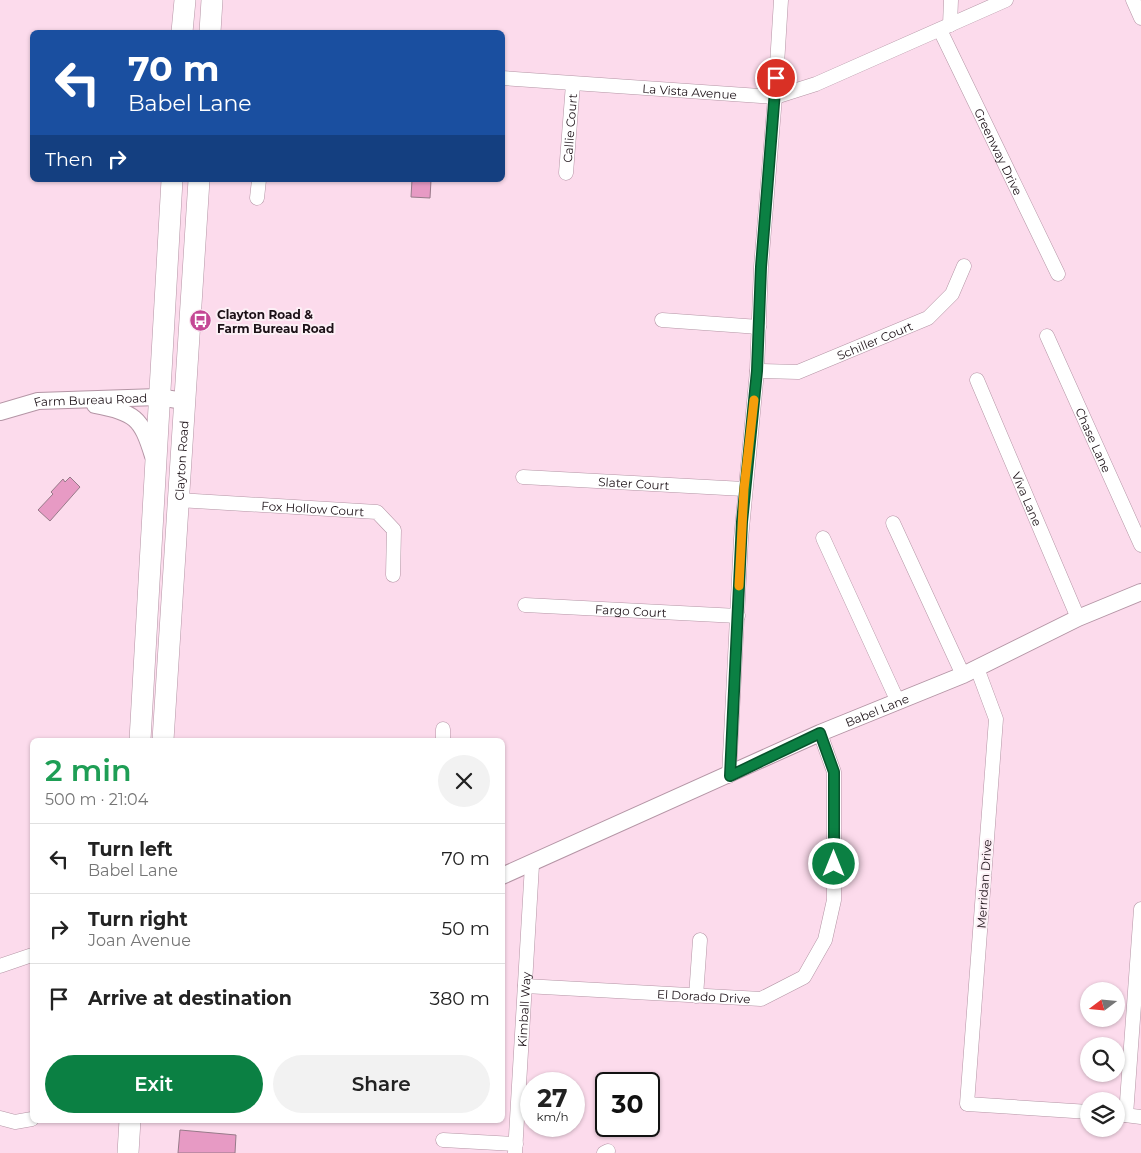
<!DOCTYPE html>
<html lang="en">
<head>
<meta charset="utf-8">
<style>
  :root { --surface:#fff; --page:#f2f2f2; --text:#222; --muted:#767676; --line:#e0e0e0; --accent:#0b8043 }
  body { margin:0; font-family:Montserrat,sans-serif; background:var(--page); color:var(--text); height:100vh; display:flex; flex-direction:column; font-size:19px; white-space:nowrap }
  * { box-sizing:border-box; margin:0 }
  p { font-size:16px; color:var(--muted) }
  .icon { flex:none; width:28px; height:28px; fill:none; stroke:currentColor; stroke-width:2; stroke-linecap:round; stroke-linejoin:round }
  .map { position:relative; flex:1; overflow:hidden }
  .panel { position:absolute; left:30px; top:738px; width:475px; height:385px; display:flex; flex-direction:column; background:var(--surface); border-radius:8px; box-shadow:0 1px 4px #0004 }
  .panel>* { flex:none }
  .banner { position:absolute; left:30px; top:30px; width:475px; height:152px; border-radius:8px; box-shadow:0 1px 4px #0004; background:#1a4fa0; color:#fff; overflow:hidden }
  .needle { width:32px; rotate:254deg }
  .buttons { position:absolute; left:1080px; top:982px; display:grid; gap:10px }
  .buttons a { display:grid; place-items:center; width:45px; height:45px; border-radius:50%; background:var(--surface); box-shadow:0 1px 4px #0004; font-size:25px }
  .speed { position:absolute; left:520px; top:1072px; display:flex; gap:10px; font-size:25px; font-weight:700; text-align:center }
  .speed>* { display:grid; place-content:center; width:65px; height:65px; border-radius:50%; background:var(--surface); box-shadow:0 1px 4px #0004; line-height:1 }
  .speed small { font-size:12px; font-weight:400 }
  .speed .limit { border:2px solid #111; border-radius:8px; background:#fff; color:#111 }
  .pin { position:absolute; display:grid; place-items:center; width:42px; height:42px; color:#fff; margin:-21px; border:2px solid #fff; border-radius:50%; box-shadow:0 1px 5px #0007 }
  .me { position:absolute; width:55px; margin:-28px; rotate:0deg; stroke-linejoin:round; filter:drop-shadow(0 0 4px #0008) }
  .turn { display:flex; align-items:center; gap:18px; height:105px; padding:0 15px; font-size:22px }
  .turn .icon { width:65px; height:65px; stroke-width:2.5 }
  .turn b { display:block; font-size:35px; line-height:42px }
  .then { display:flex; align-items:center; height:48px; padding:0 15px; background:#0003; gap:10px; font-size:19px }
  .round { display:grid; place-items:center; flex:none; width:52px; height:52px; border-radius:26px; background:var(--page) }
  .head { display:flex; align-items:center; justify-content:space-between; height:85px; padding:0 15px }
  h1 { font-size:30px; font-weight:600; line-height:38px; color:#1e9e55 }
  .button { display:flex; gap:10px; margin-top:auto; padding:10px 15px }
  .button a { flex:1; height:58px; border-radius:30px; background:var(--accent); color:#fff; font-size:20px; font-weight:600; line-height:58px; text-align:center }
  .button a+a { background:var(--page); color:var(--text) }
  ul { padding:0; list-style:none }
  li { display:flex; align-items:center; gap:15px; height:70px; padding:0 15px; border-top:1px solid var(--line) }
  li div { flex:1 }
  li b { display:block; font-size:19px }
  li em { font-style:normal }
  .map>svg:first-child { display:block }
  .building { fill:#e79ac4; stroke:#977a89 }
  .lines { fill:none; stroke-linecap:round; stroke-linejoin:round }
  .minor-casing { stroke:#b495a5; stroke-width:15 }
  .tertiary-casing { stroke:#b495a5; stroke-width:18 }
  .primary-casing { stroke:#b495a5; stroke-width:22 }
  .minor { stroke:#fff; stroke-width:14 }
  .tertiary { stroke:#fff; stroke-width:16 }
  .primary { stroke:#fff; stroke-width:21 }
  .route-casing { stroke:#07532c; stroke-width:12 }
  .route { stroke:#0b8043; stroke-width:9 }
  .slow { stroke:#f59e0b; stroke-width:9 }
  .labels { text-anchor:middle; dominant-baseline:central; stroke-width:4; stroke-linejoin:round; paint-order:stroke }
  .street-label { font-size:12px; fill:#1c1117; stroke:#fceff5 }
  .poi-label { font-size:12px; font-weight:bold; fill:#1c1117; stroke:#fceff5; text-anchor:start }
</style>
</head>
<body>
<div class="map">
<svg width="1141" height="1153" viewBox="0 0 1141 1153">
  <rect width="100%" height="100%" fill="#fcdbec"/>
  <g class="building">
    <polygon points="412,180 431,180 430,198 411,197"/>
    <polygon points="70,477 80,487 50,521 38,510 53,494 51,492 63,479 65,482"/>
    <polygon points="180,1130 236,1135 235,1153 178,1153"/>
  </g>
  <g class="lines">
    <defs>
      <g id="minor">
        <polyline points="1133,0 1141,18"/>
        <polyline points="950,25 951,0"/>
        <path id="s1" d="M940,30L1058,274"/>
        <path id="s2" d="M502,78L775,97L816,84L1006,0"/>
        <path id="s3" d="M566,173L573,84"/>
        <polyline points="257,198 259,180"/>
        <polyline points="662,320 759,327"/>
        <path id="s4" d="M1047,336L1141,545"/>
        <path id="s5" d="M757,371L798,372L928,318L952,294L964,266"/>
        <path id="s6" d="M977,380L1078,618"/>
        <path id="s7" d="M523,477L744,489"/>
        <path id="s8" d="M178,500L377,512L394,530L393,575"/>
        <polyline points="893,523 963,675"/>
        <polyline points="823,538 898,702"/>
        <path id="s9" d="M525,605L738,616"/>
        <polyline points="977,668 996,719 967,1104 1089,1112"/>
        <polyline points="443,740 443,729"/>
        <polyline points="729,776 741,539 757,371 761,267 775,97 781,0"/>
        <polyline points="0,966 32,955"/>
        <path id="s10" d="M525,986L761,999L804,977L825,940L834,900V772L820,733"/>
        <polyline points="696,996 700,940"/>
        <polyline points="1117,1114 1141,1117"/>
        <polyline points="1126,1115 1141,909"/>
        <polyline points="0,1118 15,1122 32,1119"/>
        <polyline points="443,1140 516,1144"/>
        <path id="s11" d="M515,1153L532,865"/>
        <polyline points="604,1153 608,1151"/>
      </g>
      <g id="tertiary">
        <path d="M95,405C135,413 141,417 153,456"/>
        <path id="s12" d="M0,412L38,401L158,397L184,401"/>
        <path id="s13" d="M502,876L820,733L963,675L1078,618L1141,592"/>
      </g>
      <g id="primary">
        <polyline points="182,32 185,0"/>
        <polyline points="210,32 212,0"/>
        <polyline points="140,740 172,180"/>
        <path id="s14" d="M163,740L199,180"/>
        <polyline points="128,1153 130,1120"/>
      </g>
    </defs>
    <use href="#minor" class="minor-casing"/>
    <use href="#tertiary" class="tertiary-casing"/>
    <use href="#primary" class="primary-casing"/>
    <use href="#minor" class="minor"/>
    <use href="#tertiary" class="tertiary"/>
    <use href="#primary" class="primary"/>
  </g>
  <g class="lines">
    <defs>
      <polyline id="route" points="776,78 761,267 757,371 742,522 730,776 820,733 834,772 834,864"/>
    </defs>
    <use href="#route" class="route-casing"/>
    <use href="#route" class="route"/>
    <polyline class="slow" points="739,586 744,489 754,400"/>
  </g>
  <defs>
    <symbol id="bus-disc" viewBox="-11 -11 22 22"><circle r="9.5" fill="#c44795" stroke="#fceff5"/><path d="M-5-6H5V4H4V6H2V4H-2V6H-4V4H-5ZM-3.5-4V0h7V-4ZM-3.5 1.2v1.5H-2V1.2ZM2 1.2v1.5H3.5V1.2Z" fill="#fff"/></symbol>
  </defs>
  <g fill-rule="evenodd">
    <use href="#bus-disc" x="188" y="308" width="25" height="25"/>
  </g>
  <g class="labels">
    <g class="street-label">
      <text stroke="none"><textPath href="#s2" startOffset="188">La Vista Avenue</textPath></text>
      <text stroke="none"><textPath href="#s3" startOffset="45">Callie Court</textPath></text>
      <text stroke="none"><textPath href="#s1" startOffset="135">Greenway Drive</textPath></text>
      <text stroke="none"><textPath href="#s5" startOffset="124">Schiller Court</textPath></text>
      <text stroke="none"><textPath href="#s12" startOffset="92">Farm Bureau Road</textPath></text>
      <text stroke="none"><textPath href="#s4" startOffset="114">Chase Lane</textPath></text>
      <text stroke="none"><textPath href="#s14" startOffset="280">Clayton Road</textPath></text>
      <text stroke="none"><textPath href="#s7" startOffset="111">Slater Court</textPath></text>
      <text stroke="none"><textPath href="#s6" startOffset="129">Viva Lane</textPath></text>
      <text stroke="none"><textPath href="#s8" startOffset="135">Fox Hollow Court</textPath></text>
      <text stroke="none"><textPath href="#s9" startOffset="106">Fargo Court</textPath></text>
      <text stroke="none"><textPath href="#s13" startOffset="410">Babel Lane</textPath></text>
      <text transform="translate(984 884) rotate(-86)">Merridan Drive</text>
      <text stroke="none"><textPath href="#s10" startOffset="179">El Dorado Drive</textPath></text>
      <text stroke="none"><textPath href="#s11" startOffset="144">Kimball Way</textPath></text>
    </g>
    <g class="poi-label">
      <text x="217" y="314">Clayton Road &amp;<tspan x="217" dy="14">Farm Bureau Road</tspan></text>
    </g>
  </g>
</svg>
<div class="buttons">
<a><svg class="needle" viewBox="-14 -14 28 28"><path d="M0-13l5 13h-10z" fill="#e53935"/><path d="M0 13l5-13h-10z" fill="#767676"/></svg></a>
<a><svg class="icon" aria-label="search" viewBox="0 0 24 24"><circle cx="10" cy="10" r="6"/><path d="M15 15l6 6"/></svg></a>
<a><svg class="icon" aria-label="layers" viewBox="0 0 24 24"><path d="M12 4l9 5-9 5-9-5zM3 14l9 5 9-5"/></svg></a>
</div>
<div class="speed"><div>27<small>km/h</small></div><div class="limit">30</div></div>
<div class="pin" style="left:776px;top:78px;background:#d93025"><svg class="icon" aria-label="arrive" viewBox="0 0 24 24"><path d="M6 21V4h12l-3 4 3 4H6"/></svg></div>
<svg class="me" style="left:834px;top:864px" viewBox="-20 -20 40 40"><circle r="17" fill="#0b8043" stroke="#fff" stroke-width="3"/><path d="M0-11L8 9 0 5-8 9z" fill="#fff"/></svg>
<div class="banner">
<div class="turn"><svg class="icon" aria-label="left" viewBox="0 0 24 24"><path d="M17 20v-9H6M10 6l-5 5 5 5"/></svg><div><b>70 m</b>Babel Lane</div></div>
<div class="then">Then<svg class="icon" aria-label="right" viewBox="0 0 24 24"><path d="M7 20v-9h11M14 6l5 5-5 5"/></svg></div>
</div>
<section class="panel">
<div class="head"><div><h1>2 min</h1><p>500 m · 21:04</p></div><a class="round"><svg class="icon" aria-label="close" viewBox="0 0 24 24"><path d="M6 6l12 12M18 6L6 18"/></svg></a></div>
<ul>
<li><svg class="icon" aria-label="left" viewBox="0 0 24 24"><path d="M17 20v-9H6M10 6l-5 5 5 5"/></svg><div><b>Turn left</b><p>Babel Lane</p></div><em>70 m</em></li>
<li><svg class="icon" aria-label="right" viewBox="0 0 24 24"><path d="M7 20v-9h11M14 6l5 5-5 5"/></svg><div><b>Turn right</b><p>Joan Avenue</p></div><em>50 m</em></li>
<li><svg class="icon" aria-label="arrive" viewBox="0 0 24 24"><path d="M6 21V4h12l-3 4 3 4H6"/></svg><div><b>Arrive at destination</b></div><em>380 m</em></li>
</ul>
<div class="button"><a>Exit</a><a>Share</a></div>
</section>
</div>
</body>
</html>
